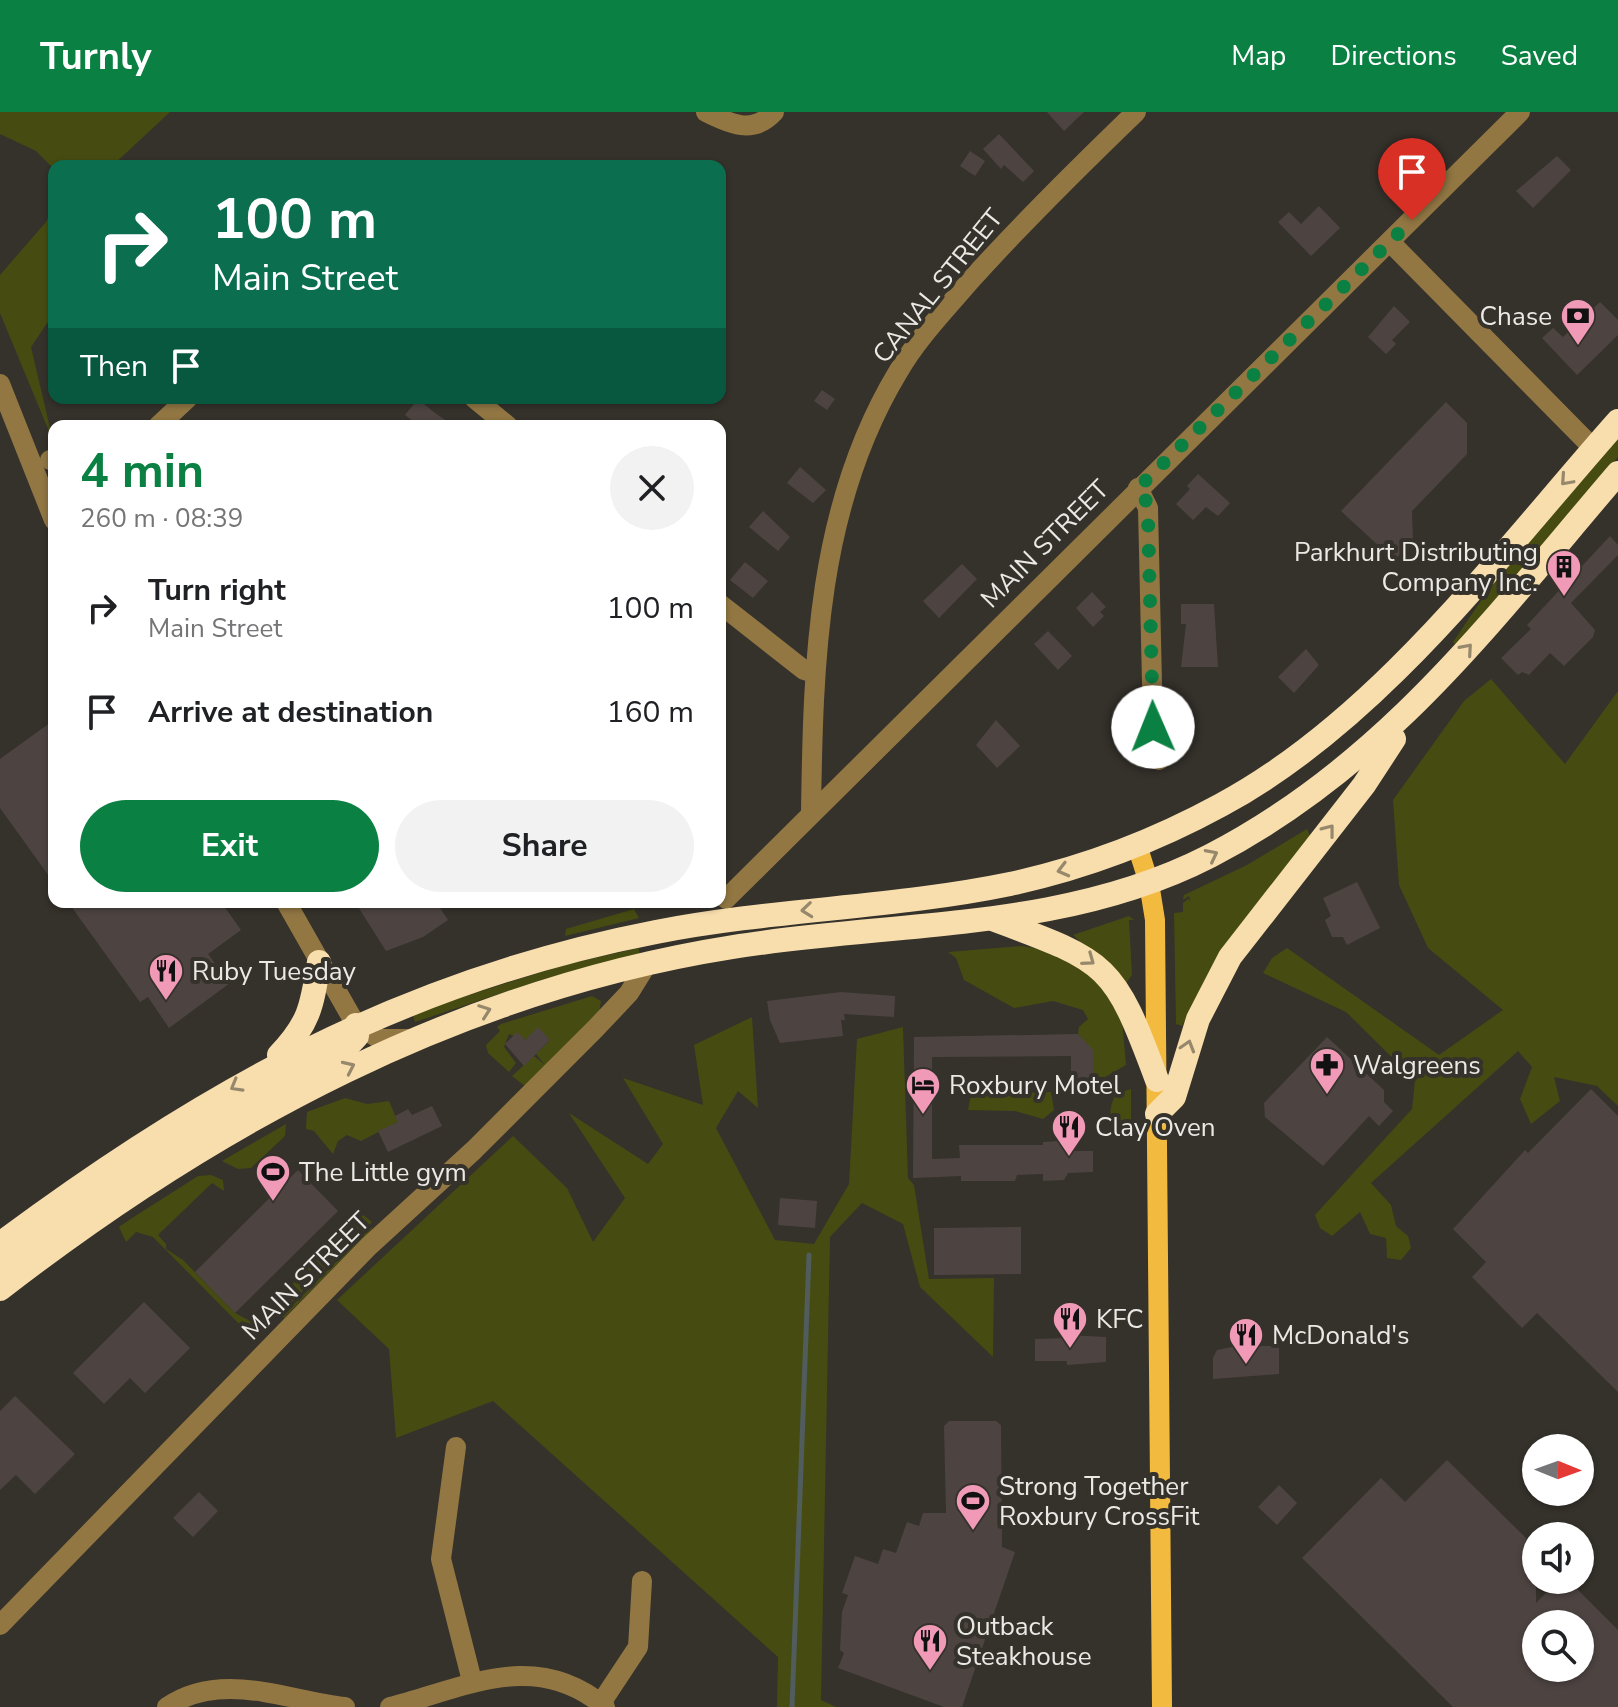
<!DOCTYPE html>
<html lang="en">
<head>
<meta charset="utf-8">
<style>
  :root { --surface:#fff; --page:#f2f2f2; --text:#202124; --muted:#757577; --accent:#0b8043 }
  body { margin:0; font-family:"Nunito Sans",sans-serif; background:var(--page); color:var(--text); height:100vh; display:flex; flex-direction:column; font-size:30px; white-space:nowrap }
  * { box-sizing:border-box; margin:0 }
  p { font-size:26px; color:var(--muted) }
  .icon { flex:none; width:44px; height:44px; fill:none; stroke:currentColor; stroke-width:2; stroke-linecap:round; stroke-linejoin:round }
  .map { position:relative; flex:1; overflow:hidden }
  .side { position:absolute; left:48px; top:308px; width:678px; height:488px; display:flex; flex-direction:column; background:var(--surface); border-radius:16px; box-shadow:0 2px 6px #0004 }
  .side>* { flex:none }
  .hud { position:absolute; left:48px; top:48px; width:678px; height:244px; border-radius:16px; box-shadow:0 2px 6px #0004; background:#0b6e4f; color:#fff; overflow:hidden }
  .needle { width:52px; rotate:91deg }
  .fabs { position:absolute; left:1522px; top:1322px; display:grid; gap:16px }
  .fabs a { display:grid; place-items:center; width:72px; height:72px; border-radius:50%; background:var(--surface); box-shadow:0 2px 6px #0004; font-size:40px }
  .pin { position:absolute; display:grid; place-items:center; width:68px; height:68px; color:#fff; margin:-82px -34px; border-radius:50% 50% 50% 0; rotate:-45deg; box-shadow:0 0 8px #0007 }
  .pin .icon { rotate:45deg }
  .me { position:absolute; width:88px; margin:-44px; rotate:359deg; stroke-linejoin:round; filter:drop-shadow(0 0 6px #0008) }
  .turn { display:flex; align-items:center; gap:28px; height:168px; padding:0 32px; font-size:36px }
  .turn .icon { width:104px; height:104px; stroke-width:2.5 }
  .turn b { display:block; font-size:56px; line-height:68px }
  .then { display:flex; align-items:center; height:76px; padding:0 32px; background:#0003; gap:16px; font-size:30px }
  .round { display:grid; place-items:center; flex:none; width:84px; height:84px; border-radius:42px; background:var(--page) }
  .head { display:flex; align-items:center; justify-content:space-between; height:136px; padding:0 32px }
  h1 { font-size:48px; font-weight:700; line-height:60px; color:var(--accent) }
  .action { display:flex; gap:16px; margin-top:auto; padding:16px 32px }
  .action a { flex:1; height:92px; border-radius:48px; background:var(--accent); color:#fff; font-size:32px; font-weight:700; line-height:92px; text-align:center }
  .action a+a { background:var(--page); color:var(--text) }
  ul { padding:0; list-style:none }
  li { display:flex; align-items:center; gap:24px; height:104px; padding:0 32px }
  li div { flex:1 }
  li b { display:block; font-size:30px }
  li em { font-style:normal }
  header { display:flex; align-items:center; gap:48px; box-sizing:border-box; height:112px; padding:0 40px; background:var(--accent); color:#fff }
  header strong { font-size:38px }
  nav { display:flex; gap:44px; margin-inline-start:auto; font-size:28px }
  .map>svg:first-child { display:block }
  .green { fill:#464c11 }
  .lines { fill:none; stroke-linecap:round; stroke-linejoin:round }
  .stream { stroke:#515c5d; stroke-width:5 }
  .building { fill:#4d4442; fill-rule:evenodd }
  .minor { stroke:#927743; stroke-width:20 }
  .major { stroke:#f3ba40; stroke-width:20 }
  .highway { stroke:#f8dead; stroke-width:24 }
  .oneway { stroke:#96886c }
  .route { stroke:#0b8043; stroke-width:14; stroke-dasharray:0 25.2 }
  .labels { text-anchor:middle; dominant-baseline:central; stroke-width:8; stroke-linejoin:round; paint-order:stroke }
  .street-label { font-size:26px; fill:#ebe9e5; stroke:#35312b }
  .poi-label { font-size:26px; fill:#ebe9e5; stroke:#35312b; text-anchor:start }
</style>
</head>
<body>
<header>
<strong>Turnly</strong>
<nav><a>Map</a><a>Directions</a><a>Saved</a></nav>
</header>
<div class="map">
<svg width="1618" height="1595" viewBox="0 0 1618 1595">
  <rect width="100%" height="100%" fill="#35312b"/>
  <g class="green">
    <polygon points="0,0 170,0 112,54 54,54 54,57 36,39 0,22"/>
    <polygon points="54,94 54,201 31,235 53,329 0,201 0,163 46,110"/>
    <polygon points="1618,324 1618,345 1456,533 1453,530 1507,450"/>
    <polygon points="1491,567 1565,652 1618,579 1618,994 1597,974 1554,965 1560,989 1531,1012 1520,987 1532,955 1518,939 1371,1071 1391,1093 1396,1114 1408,1124 1411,1136 1401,1148 1387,1146 1386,1126 1370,1122 1360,1100 1332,1124 1320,1116 1315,1103 1412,997 1415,968 1346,900 1263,861 1272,846 1287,836 1439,943 1503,898 1428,836 1399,773 1393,688 1464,589"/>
    <polygon points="1307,717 1310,724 1225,833 1182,914 1176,912 1174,801 1183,800 1183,791 1188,787 1190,789 1189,784 1183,788 1184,783 1247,753"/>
    <polygon points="634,797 639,806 565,824 566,817"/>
    <polygon points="1129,804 1134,808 1129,808 1132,863 1126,871 1073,823"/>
    <polygon points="1022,834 1048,838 1090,859 1122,907 1126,953 1105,965 1093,965 1092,938 1078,922 1079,915 1088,907 1083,898 1053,889 1014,896 964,868 956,846 948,840"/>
    <polygon points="639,836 639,844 544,867 415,910 412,901 564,853"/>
    <polygon points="592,884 601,889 599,901 526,975 512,964 534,944 545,953 536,942 550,928 538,916 525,928 509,922 504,935 516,951 509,960 488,941 486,933 500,919 497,915 501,912"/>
    <polygon points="752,905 758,996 738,979 716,1016 775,1128 814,1132 849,1072 857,927 903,915 908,1066 914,1073 929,1167 994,1166 993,1245 920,1175 903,1112 862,1091 830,1125 821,1588 836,1595 777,1595 778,1545 493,1289 396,1326 389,1237 337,1188 513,1024 567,1076 593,1130 625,1086 569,1001 648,1052 663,1032 623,966 703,993 694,933"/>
    <path d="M1131,977V1022L1123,1025C1108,1014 1107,998 1116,982Z"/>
    <polygon points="1051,980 1054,998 1043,1007 1015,999 968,998 971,983"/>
    <polygon points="345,986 367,992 389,989 398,1010 361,1029 347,1023 338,1029 333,1042 314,1019 306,1017 307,1000"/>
    <polygon points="286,1012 285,1024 251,1056 238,1057 222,1049"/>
    <polygon points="211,1063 223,1068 224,1079 212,1071 158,1123 166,1132 166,1137 183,1148 235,1201 258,1213 261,1221 251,1224 153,1125 136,1120 126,1130 119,1115 129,1108 198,1064"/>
    <polygon points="363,1103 372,1110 277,1205 271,1203 271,1193"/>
    <polygon points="371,1115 372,1117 284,1206 282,1204"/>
  </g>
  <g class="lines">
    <polyline class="stream" points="792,1595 809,1143"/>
  </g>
  <g class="building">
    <polygon points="1047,0 1084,0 1064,19"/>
    <polygon points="999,22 1034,59 1023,70 1004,53 1001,57 983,37"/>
    <polygon points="970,39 985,49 975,64 960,54"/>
    <polygon points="1557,44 1571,58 1533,96 1516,79"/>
    <polygon points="1319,94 1340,116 1311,144 1278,110 1289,100 1301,112"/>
    <polygon points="1600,190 1618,208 1618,223 1577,263 1542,226 1553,216 1563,225"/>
    <polygon points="1394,194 1410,210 1392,228 1396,232 1386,242 1368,225"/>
    <polygon points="822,278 835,287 827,298 814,289"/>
    <polygon points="418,287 435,301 454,314 419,314 405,303"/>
    <polygon points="1446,290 1467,311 1467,342 1412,399 1413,430 1394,448 1341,399"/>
    <polygon points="800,355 826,378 813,391 787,371"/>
    <polygon points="1198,362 1230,391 1218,404 1206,395 1193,408 1176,392 1190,377 1187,374"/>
    <polygon points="763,399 790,425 778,439 749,415"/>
    <polygon points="1610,424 1618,433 1618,443 1571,491 1595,518 1593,525 1564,554 1550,541 1529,563 1522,560 1518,563 1501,546 1531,517 1527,513"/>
    <polygon points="745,450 768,469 753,486 730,468"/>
    <polygon points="962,452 977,467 939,506 923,489"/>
    <polygon points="1092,480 1106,495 1100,500 1104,504 1093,515 1076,496"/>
    <polygon points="1181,492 1214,492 1218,555 1181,555 1186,512 1181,512"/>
    <polygon points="1048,519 1072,544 1058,558 1034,532"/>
    <polygon points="1306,537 1319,553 1294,581 1278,565"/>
    <polygon points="54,608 54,771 0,696 0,647"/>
    <polygon points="996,608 1020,634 997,656 976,633"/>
    <polygon points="1357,770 1380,816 1347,833 1343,825 1332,825 1325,808 1331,804 1323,786"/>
    <polygon points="68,790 221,790 241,818 208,842 230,871 169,916 148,885 140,890"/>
    <polygon points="355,790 436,790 448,808 423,825 386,839"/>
    <polygon points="841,880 895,884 894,905 844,902 845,908 841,908 843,924 780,931 770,908 767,889"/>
    <polygon points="538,915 550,928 524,954 505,932 517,920 525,928"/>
    <polygon points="1078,922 1093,938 1093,978 1071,979 1071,944 932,945 932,1047 960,1046 959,1033 1043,1033 1043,1030 1060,1029 1072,1031 1072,1039 1093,1039 1093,1060 1068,1061 1064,1068 1043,1069 1043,1062 1017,1063 1015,1069 961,1069 961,1064 913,1066 914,925"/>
    <polygon points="1327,925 1384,978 1384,990 1393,999 1379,1014 1369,1004 1323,1054 1265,1005 1264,991"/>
    <polygon points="1591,977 1618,1004 1618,1280 1537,1201 1522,1216 1472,1165 1486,1150 1453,1117 1525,1038 1528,1041"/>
    <polygon points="432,994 442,1014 388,1040 378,1019 398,1010 395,1004 408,997 412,1003"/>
    <polygon points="298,1058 338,1099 235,1201 195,1160"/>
    <polygon points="780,1086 817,1089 815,1116 778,1113"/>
    <polygon points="1021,1115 1021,1162 934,1163 934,1116"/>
    <polygon points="144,1190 190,1236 145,1281 130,1266 104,1292 73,1261"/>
    <polygon points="1066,1223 1106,1225 1106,1250 1067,1253 1067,1249 1035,1249 1035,1227 1066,1226"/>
    <polygon points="1237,1234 1279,1234 1279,1262 1213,1267 1213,1246 1217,1238"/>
    <polygon points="15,1284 75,1342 35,1382 16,1363 0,1378 0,1299"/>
    <polygon points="949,1309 996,1309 1001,1313 1002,1435 1015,1440 962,1595 944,1595 838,1556 844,1541 840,1538 842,1500 848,1483 842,1481 855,1444 878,1452 883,1437 896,1441 907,1410 919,1414 923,1401 946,1401 944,1314"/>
    <path d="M1447,1348L1536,1436V1491L1559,1468H1568L1618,1518V1595H1453L1302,1446L1381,1366L1405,1390ZM1536,1512H1580V1556H1536Z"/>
    <polygon points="1279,1373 1297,1391 1277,1413 1258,1395"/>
    <polygon points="199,1380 218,1399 193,1425 173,1406"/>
  </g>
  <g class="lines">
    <g class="minor">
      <path d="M706,0C730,12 753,23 774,0"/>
      <polyline points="1390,130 1594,337"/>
      <polyline points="0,272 54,408"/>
      <polyline points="474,286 508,314"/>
      <polyline points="158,314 188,286"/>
      <polyline points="50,348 54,347"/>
      <polyline points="1138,376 1148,396 1153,615 1159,648"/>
      <polyline points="720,492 804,558 814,561"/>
      <path d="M811,702C813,550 817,394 898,260C917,227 945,198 970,169C1023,110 1079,55 1136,0"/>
      <polyline points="726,787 1520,0"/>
      <polyline points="286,790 356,913 380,927 412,927"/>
      <polyline points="456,1335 441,1447 472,1569"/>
      <polyline points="0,1513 369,1134 474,1038 596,916 629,881 647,852"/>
      <polyline points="601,1591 638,1535 642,1469"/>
      <path d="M167,1595C221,1558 285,1588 345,1595"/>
      <path d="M390,1595C465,1576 535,1536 605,1595"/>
    </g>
    <polyline class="major" points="1137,733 1149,771 1155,808 1162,1595"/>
    <g class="highway">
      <path d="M995,808C1109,850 1114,852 1157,968"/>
      <path d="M279,943C310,911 312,893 319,850"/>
      <polyline points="1157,1002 1174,985 1198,907 1230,845 1364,673 1394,627"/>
      <path d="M0,1132C205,979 403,869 656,820C773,797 894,796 1010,772C1084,756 1155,729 1221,693C1379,608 1500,442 1618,309"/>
      <path d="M0,1154C109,1073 222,995 345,937L357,924L356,913"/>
      <path d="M0,1177C217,1009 460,878 733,835C893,809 1062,820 1210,744C1386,653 1492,508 1618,361"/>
    </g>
  </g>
  <defs><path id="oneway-chevron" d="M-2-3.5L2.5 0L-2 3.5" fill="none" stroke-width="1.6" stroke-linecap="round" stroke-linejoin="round" transform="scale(2)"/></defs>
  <g class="oneway">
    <use href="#oneway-chevron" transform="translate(1566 368) rotate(132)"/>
    <use href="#oneway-chevron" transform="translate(1467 537) rotate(-49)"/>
    <use href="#oneway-chevron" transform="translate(1329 718) rotate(-52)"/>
    <use href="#oneway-chevron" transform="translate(1212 743) rotate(-27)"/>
    <use href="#oneway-chevron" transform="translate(1063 758) rotate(165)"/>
    <use href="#oneway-chevron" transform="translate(807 798) rotate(174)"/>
    <use href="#oneway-chevron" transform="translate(1089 848) rotate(36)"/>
    <use href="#oneway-chevron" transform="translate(485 899) rotate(-20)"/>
    <use href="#oneway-chevron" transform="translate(1188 934) rotate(-73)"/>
    <use href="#oneway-chevron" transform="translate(349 955) rotate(-25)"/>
    <use href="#oneway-chevron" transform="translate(236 974) rotate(150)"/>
  </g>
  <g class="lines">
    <polyline class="route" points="1153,615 1148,405 1146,389 1138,376 1412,108"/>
  </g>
  <defs>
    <symbol id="bank-pin" viewBox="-11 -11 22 30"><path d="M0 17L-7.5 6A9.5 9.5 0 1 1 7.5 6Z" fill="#f09ab7" stroke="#35312b"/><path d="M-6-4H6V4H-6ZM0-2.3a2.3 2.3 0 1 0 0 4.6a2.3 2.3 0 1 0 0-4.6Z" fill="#111"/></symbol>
    <symbol id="building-pin" viewBox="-11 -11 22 30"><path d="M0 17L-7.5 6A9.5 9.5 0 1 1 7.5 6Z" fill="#f09ab7" stroke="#35312b"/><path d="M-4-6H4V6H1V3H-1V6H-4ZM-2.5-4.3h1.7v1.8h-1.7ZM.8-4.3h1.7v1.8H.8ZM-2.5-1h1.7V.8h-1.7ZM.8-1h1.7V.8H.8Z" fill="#111"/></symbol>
    <symbol id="restaurant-pin" viewBox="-11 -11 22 30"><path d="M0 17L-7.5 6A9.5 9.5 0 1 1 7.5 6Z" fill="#f09ab7" stroke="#35312b"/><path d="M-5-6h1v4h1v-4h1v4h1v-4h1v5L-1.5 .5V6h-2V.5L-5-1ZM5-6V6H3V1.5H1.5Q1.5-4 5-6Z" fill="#111"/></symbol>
    <symbol id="pharmacy-pin" viewBox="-11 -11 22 30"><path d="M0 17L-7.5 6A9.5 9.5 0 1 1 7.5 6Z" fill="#f09ab7" stroke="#35312b"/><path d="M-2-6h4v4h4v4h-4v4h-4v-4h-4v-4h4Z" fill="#111"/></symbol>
    <symbol id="hotel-pin" viewBox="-11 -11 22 30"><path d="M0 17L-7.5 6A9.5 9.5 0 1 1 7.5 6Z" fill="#f09ab7" stroke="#35312b"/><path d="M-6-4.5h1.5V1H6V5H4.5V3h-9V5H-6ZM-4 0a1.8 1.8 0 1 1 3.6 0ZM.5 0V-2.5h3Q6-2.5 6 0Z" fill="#111"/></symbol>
    <symbol id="stadium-pin" viewBox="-11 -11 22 30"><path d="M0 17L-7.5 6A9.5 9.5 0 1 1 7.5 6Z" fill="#f09ab7" stroke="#35312b"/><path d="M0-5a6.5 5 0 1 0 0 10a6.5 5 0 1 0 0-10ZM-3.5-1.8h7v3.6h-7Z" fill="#111"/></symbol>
  </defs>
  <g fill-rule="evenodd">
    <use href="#bank-pin" x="1558" y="184" width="40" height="54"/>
    <use href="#building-pin" x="1544" y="435" width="40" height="54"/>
    <use href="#restaurant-pin" x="146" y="839" width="40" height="54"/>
    <use href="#pharmacy-pin" x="1307" y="933" width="40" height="54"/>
    <use href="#hotel-pin" x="903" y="953" width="40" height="54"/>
    <use href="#restaurant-pin" x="1049" y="995" width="40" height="54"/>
    <use href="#stadium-pin" x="253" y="1040" width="40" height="54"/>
    <use href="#restaurant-pin" x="1050" y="1187" width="40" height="54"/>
    <use href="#restaurant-pin" x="1226" y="1203" width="40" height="54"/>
    <use href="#stadium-pin" x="953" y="1369" width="40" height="54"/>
    <use href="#restaurant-pin" x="910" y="1509" width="40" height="54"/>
  </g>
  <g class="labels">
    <g class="street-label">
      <text transform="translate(938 174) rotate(-51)">CANAL STREET</text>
      <text transform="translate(1045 432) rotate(-45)">MAIN STREET</text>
      <text transform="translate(306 1164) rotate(-45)">MAIN STREET</text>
    </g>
    <g class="poi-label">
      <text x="1552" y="204" text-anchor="end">Chase</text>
      <text x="1538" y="440" text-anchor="end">Parkhurt Distributing<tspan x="1538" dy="30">Company Inc.</tspan></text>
      <text x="192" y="859">Ruby Tuesday</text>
      <text x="1353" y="953">Walgreens</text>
      <text x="949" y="973">Roxbury Motel</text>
      <text x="1095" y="1015">Clay Oven</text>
      <text x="299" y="1060">The Little gym</text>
      <text x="1096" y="1207">KFC</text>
      <text x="1272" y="1223">McDonald's</text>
      <text x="999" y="1374">Strong Together<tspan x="999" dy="30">Roxbury CrossFit</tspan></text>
      <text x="956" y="1514">Outback<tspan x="956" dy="30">Steakhouse</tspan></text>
    </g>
  </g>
</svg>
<div class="fabs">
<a><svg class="needle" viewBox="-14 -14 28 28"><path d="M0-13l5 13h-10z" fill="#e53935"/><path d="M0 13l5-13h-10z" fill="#757577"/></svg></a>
<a><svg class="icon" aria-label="sound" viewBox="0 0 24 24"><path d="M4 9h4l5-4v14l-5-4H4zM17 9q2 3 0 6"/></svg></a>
<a><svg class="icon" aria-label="search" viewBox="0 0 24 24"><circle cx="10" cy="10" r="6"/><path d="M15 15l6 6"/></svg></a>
</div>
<div class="pin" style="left:1412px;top:108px;background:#d93025"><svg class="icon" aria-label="arrive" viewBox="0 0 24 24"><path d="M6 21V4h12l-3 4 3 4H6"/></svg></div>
<svg class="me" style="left:1153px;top:615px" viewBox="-20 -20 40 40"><circle r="19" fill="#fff"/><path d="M0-13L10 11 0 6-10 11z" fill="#0b8043"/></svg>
<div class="hud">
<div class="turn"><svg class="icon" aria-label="right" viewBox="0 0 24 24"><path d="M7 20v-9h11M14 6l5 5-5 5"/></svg><div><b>100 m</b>Main Street</div></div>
<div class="then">Then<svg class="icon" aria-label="arrive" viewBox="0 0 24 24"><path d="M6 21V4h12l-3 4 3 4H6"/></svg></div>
</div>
<section class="side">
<div class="head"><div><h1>4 min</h1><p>260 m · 08:39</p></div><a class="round"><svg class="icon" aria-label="close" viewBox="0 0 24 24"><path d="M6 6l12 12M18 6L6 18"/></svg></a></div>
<ul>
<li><svg class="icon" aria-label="right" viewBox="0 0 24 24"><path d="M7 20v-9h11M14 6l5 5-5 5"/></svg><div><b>Turn right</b><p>Main Street</p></div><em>100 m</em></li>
<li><svg class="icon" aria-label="arrive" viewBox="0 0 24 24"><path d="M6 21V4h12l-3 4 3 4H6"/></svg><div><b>Arrive at destination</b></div><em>160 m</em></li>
</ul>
<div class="action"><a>Exit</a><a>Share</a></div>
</section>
</div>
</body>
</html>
